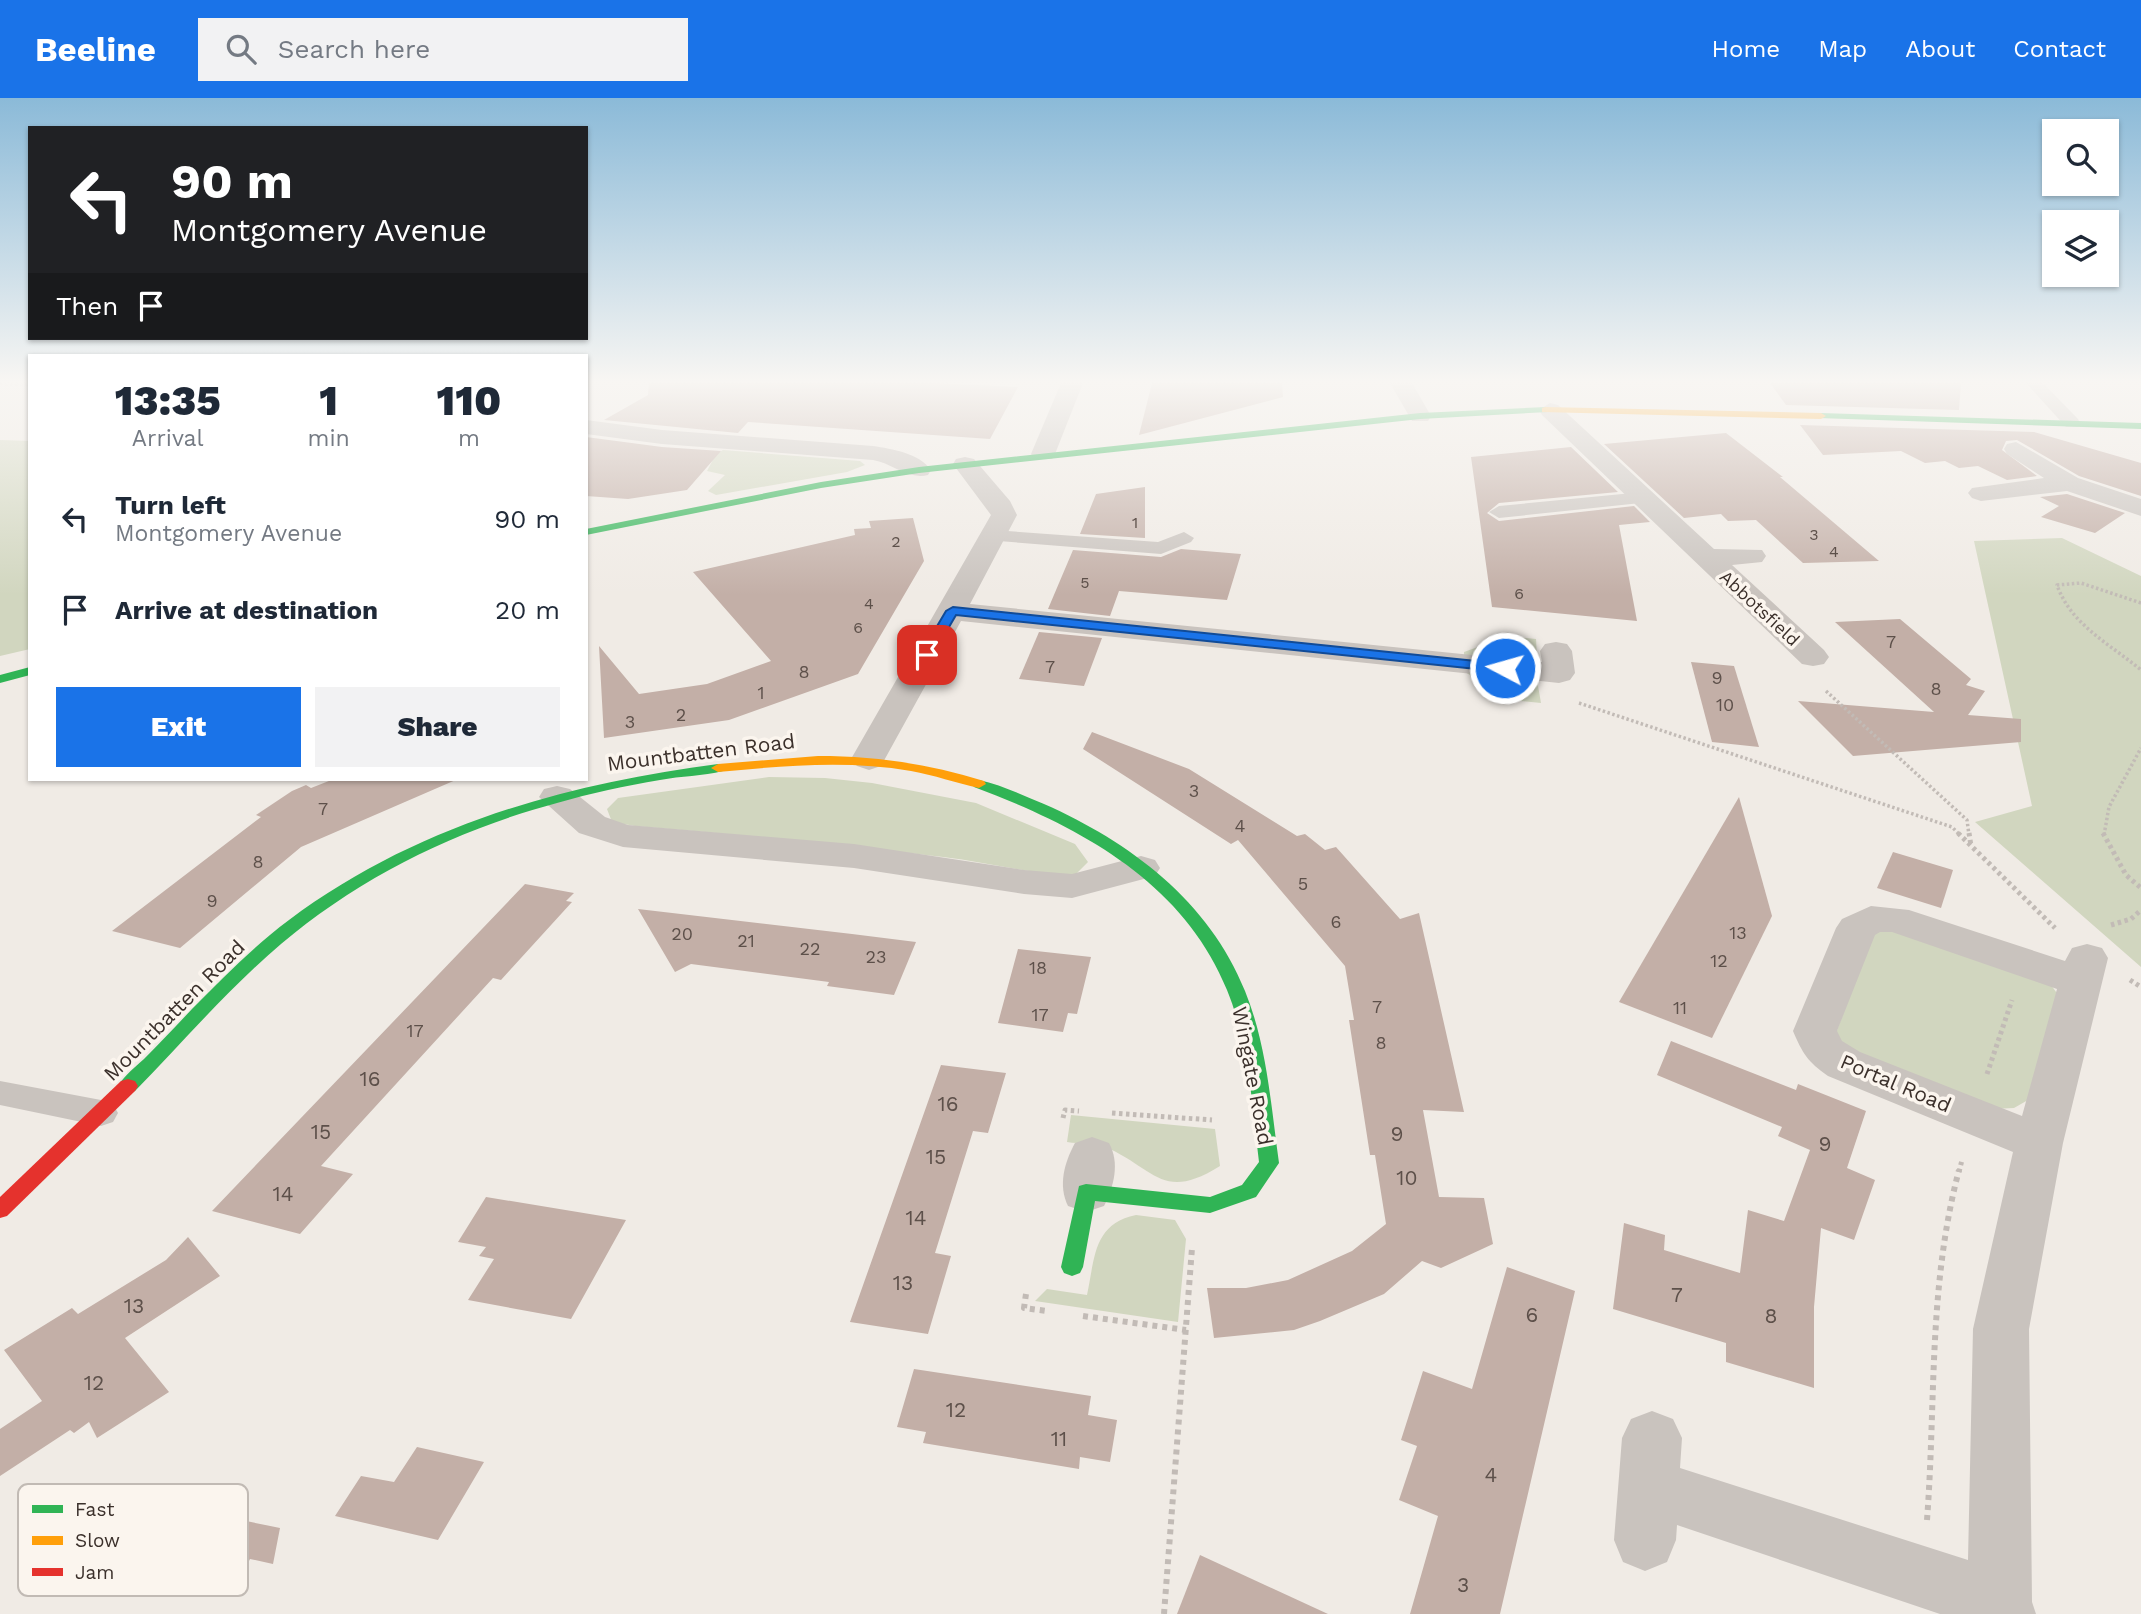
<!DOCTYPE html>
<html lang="en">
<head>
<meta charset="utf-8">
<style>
  :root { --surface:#fff; --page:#f2f2f3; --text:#1f2937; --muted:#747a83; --accent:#1a73e8 }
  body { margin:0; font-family:"Work Sans",sans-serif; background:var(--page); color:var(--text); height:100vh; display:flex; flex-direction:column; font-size:26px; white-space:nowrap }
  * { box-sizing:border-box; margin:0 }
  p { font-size:23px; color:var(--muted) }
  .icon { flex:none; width:38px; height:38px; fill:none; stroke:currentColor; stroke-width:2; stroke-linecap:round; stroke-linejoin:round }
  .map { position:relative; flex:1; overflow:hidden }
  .panel { position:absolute; left:28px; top:256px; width:560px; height:427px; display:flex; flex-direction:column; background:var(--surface); border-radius:0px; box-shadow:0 2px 5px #0004 }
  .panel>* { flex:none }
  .top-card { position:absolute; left:28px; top:28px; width:560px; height:214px; border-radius:0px; box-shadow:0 2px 5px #0004; background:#202124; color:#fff; overflow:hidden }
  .buttons { position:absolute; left:2042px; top:21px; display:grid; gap:14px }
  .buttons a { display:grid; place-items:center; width:77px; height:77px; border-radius:0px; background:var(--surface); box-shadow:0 2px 5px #0004; font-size:35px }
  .pin { position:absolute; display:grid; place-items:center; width:60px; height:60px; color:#fff; margin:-30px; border-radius:14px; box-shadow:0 4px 10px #0006 }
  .me { position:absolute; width:77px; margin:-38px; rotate:276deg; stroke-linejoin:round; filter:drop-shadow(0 0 5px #0008) }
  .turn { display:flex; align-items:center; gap:24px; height:147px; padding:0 28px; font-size:32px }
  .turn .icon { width:91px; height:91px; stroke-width:2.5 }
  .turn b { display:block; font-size:49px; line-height:60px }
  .then { display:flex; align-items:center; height:66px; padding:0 28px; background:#0003; gap:14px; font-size:26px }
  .eta { display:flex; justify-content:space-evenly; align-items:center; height:119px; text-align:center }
  .eta b { font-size:42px; font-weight:800; line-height:49px }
  .cta { display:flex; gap:14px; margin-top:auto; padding:14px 28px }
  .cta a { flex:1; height:80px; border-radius:0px; background:var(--accent); color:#fff; font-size:28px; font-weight:800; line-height:80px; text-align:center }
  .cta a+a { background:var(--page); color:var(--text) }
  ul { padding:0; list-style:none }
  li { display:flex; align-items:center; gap:21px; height:91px; padding:0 28px }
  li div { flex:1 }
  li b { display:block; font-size:26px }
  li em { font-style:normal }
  header { display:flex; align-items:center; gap:42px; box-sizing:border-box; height:98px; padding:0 35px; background:var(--accent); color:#fff }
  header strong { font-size:33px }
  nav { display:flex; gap:38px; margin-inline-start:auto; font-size:24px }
  .search { width:490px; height:63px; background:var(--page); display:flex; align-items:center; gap:18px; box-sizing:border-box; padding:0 24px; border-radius:0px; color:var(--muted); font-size:26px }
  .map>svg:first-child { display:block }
  .green { fill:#d1d6bf }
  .building { fill:#c3afa7 }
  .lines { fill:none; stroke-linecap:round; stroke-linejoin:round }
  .path-far3 { stroke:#c2bbb6; stroke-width:2.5; stroke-dasharray:2.5 2.5; stroke-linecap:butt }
  .path-far2 { stroke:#c2bbb6; stroke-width:3.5; stroke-dasharray:2.5 2.5; stroke-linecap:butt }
  .path-far1 { stroke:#c2bbb6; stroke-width:5; stroke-dasharray:3.5 3.5; stroke-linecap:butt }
  .path { stroke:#c2bbb6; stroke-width:6; stroke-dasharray:5 5; stroke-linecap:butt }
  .lane { fill:#c9c3be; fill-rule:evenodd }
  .street { fill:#c9c3be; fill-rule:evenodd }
  .fast { fill:#30b455; fill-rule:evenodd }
  .slow { fill:#ff9f0a; fill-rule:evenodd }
  .jam { fill:#e5322d; fill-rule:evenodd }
  .route { fill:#1a73e8; stroke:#114b97; stroke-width:2 }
  .labels { text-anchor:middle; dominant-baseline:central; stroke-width:7; stroke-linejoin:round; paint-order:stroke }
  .far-number-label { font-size:16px; fill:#5d504a }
  .far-street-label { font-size:18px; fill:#3b302b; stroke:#fbf5ee }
  .number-label { font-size:18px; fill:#5d504a }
  .street-label { font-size:21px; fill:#3b302b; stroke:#fbf5ee }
  .near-number-label { font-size:21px; fill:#5d504a }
  .key { fill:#fbf5ee; stroke:#c1bab4; stroke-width:2 }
  .key-label { font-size:19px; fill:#3b302b }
</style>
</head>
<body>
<header>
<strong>Beeline</strong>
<div class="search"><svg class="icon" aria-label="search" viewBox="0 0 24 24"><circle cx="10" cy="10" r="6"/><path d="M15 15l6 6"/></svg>Search here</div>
<nav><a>Home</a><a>Map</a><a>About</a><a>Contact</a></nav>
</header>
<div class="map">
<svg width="2141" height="1516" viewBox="0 0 2141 1516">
  <rect width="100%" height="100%" fill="#f0ebe5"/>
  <g class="green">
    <polygon points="0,342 30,343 30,551 0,558"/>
    <polygon points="723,352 860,363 865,367 847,374 716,397 708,393 725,377 707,373 716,356"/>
    <polygon points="2062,440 2141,478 2141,869 1975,724 2032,708 1974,443"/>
    <polygon points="1508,538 1536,541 1537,559 1531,564 1464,557 1464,554"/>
    <polygon points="1465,574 1537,582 1541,605 1510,602"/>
    <path d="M769,679L825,680L872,685L976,705L1075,746L1088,764L1075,777C1031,777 988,764 943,759C841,747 738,736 635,728L612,724L607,711L618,700Z"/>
    <polygon points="1884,829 2051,887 2059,898 2028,1002 2014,1010 1993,1011 1840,948 1836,935 1874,832"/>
    <path d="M1071,1017L1215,1031L1220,1068C1164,1103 1156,1073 1110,1051C1099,1045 1080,1046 1067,1044Z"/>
    <path d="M1136,1117L1175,1122L1186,1141L1178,1224L1035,1203L1047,1191L1087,1197C1095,1160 1093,1126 1136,1117Z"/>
  </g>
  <g class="building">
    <polygon points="649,285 936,285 1018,289 990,341 748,324 738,335 604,322 648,297"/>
    <polygon points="1152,285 1282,285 1283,299 1139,337"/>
    <polygon points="1770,285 1961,285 1959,312 1786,307"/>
    <polygon points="1800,327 2034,334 2141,365 2141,398 2079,378 2017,342 2006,343 2002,352 2037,378 2007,382 1978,368 1959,370 1945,363 1925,365 1901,353 1823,357"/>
    <polygon points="1726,335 1783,379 1780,379 1879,463 1803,465 1756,422 1728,423 1721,416 1684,420 1604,346"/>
    <polygon points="586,339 662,349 721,353 687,392 628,401 586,398"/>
    <polygon points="1571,349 1618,394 1499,405 1487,415 1499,423 1634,408 1650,424 1619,427 1637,523 1492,509 1471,359"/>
    <polygon points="1145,389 1145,440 1080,436 1096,396"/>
    <polygon points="2067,396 2125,415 2095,435 2041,419 2059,408 2040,399"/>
    <polygon points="913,420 924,463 858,576 729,622 604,640 599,548 639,596 707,586 771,563 693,474 855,437 854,431 871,430 869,423"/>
    <polygon points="1181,451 1241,456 1227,502 1119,493 1110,518 1048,511 1073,452 1161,459"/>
    <polygon points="1900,521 1971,581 1966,587 1985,593 1968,617 2021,621 2021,644 1853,658 1798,603 1934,614 1835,524"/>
    <polygon points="1039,534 1102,540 1084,588 1019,581"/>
    <polygon points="1691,564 1734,568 1759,649 1712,644"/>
    <polygon points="1092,634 1189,671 1297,738 1305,736 1325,752 1336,749 1400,821 1419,815 1464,1014 1423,1012 1439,1099 1484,1100 1493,1146 1441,1170 1422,1163 1384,1196 1320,1223 1294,1232 1214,1240 1207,1190 1246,1190 1288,1182 1352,1153 1386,1126 1375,1057 1370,1057 1349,922 1354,922 1345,868 1238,742 1231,746 1083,651"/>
    <polygon points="334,681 458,681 301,749 180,850 112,833 261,719 256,717 292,693 306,687 311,690"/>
    <polygon points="1739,699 1772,818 1712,940 1619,904"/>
    <polygon points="1893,754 1953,772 1941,810 1877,790"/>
    <polygon points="525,786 574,795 566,803 572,804 501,882 493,880 321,1068 353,1076 300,1136 212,1113"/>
    <polygon points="638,811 852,836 916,844 894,897 827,888 829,884 691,866 675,874"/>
    <polygon points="1018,851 1091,859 1077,916 1068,915 1063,934 998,925"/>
    <polygon points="1671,943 1796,992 1798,986 1866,1013 1847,1070 1875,1082 1854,1142 1821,1130 1814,1209 1814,1290 1726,1264 1726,1245 1613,1211 1624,1125 1665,1137 1664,1152 1740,1175 1748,1112 1784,1123 1810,1052 1778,1038 1782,1029 1657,977"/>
    <polygon points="941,967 1006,975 988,1035 973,1033 935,1155 951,1158 928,1236 850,1224"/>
    <polygon points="486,1099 626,1122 571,1221 468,1202 494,1161 479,1158 486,1149 458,1144"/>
    <polygon points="188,1139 220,1178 125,1240 169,1294 97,1340 89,1324 74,1335 70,1332 0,1378 0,1331 42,1303 4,1252 72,1210 78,1216 166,1162"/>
    <polygon points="1507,1169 1575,1193 1500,1516 1410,1516 1438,1418 1399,1402 1417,1348 1401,1342 1423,1273 1472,1291"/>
    <polygon points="914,1271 1091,1298 1088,1317 1117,1322 1110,1364 1080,1359 1079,1371 923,1345 926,1334 897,1329"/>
    <polygon points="417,1349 484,1364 438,1442 335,1418 361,1378 394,1384"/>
    <polygon points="163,1406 280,1430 273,1466 250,1461 248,1465 138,1441"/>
    <polygon points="1200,1457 1328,1516 1177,1516"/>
  </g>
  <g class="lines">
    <polyline class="path-far3" points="0,286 30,287"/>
    <g class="path-far2">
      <path d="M2141,505L2081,485L2057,487C2071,527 2110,546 2141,572"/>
      <polyline points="1826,593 1967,722 1969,737"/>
      <polyline points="1579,605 1952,729 1960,737"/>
      <polyline points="2104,737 2109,709 2141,650"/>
    </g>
    <g class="path-far1">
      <polyline points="1958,735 2055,830"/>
      <polyline points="1969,735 1971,748"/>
      <polyline points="2103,735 2126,777 2141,790"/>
      <polyline points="2111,827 2131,821 2141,812"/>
      <polyline points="2130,882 2141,889"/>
      <polyline points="1987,976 2012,902"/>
      <polyline points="1112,1015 1212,1022"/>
      <polyline points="1063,1020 1065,1012 1079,1013"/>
      <polyline points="1959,1074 1962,1062"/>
    </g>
    <g class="path">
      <polyline points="1026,1196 1024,1210 1047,1213"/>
      <polyline points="1083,1218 1186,1232"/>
      <path d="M1927,1422C1936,1303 1928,1189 1959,1072"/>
      <polyline points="1164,1516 1192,1150"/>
    </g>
    <g class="lane">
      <polygon points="2026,285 2043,285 2078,321 2080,325 2078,329 2066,329"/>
      <polygon points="1643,394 1650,396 1652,400 1650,404 1499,420 1489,414 1499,408"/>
      <polygon points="993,432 1158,444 1184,434 1194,440 1191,444 1161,456 986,442 983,438 986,434"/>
      <polygon points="0,983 101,1002 113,1006 118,1015 113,1024 101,1028 0,1007"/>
    </g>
    <g class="street">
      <polygon points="1061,285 1083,285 1055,356 1052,361 1034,361 1031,356"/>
      <polygon points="1390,285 1412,285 1431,318 1428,323 1412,323"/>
      <polygon points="1550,305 1558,307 1714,451 1762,452 1766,458 1762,464 1732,467 1824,552 1829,559 1824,566 1813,568 1802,566 1542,317 1539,312"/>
      <path d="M586,322L662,332L873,348C892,351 919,355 931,372L928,377C908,382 892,365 873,362L662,346L586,336Z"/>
      <polygon points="2016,344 2078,380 2141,401 2141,418 2067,393 1981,403 1972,400 1968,395 1972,390 2044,380 2007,356 2004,351 2007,346"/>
      <polygon points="965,359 974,361 1010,403 1017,417 970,506 1542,564 1540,553 1545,546 1556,544 1567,546 1572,553 1575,575 1570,582 1559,585 961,523 881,668 869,672 857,668 851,661 991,417 953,366 956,361"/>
      <polygon points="557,688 570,691 605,719 628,727 854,746 1024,772 1072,776 1141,758 1155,762 1160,770 1155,778 1072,800 1024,796 854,770 623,749 579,735 539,699 544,691"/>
      <path d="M1871,808L1909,812L2065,863L2072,850L2087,846L2102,850L2108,860L2063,1045L2029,1231L2032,1504L2036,1516H1940L1677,1427L1676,1442L1667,1464L1645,1473L1623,1464L1614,1442L1622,1340L1631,1321L1652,1313L1673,1321L1682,1340L1680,1370L1968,1462L1973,1231L2013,1054L1828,978C1807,963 1803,956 1793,933L1836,830L1842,821ZM1880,834H1892L2057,891L2022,1018L1860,954L1842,943L1837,933L1875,837Z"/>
      <path d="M1092,1039L1109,1045C1120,1065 1114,1088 1104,1108L1086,1114L1068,1108C1058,1088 1064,1065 1075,1045Z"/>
    </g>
    <g class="fast">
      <polygon points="1545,309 1548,310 1548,314 1420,321 919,375 821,390 586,437 586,431 821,384 919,369 1420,315"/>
      <polygon points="1821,315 2141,325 2141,331 1818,320 1818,316"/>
      <polygon points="30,569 30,577 0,585 0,577"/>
      <path d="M718,666L725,670L723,673C703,678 681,678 660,682C625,688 591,695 557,705C456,732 360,779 281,846C228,891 183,944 135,993L128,995L121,993L118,988C124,978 135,969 144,961C160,945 176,928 192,911C223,880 254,848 289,822C415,728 564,686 718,666Z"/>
      <path d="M979,682C1001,687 1023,697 1044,706C1130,744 1209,803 1245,893C1267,947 1271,1008 1279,1065L1256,1099L1210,1115L1095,1103L1083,1169L1080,1175L1072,1178L1064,1175L1061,1169L1079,1088L1086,1086L1210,1099L1242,1087L1259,1064C1252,1007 1249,946 1227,892C1183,783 1078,728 974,689L972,686L974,683Z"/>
    </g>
    <g class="slow">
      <polygon points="1545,309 1821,315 1826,318 1821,321 1542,314 1542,310"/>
      <path d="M818,658C876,658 929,666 984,683L986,686L979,690C956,685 934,677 911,673C847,662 782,668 718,674L711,670L718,666Z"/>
    </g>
    <polygon class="jam" points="128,981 135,983 138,988 135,993 7,1118 0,1120 0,1099 121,983"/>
  </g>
  <linearGradient id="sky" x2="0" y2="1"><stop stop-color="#8bbad8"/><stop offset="0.57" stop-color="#f8f6f3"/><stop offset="1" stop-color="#f8f6f3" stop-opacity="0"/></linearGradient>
  <rect width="2141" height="497" fill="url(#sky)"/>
  <polygon class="route" points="953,509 1505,566 1512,570 1505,574 956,517 931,560 922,560 920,557 946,513"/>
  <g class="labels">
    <g class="far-number-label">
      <text x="1135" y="424">1</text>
      <text x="1814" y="436">3</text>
      <text x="896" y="443">2</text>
      <text x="1834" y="453">4</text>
      <text x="1085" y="484">5</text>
      <text x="1519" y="495">6</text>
      <text x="869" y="505">4</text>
      <text x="858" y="529">6</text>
    </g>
    <g class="far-street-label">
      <text transform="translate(1760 510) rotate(43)">Abbotsfield</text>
    </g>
    <g class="number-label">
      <text x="1891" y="543">7</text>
      <text x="1050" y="568">7</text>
      <text x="804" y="573">8</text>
      <text x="1717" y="579">9</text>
      <text x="1936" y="590">8</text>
      <text x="761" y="594">1</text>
      <text x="1725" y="606">10</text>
      <text x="681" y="616">2</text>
      <text x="630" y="623">3</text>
      <text x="1194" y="692">3</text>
      <text x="323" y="710">7</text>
      <text x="1240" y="727">4</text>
      <text x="258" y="763">8</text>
      <text x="1303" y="785">5</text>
      <text x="212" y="802">9</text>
      <text x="1336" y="823">6</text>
      <text x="1738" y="834">13</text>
      <text x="682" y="835">20</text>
      <text x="746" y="842">21</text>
      <text x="810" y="850">22</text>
      <text x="876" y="858">23</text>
      <text x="1719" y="862">12</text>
      <text x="1038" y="869">18</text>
      <text x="1377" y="908">7</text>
      <text x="1680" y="909">11</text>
      <text x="1040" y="916">17</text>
      <text x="415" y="932">17</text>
      <text x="1381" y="944">8</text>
    </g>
    <g class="street-label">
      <text transform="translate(701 654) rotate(-7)">Mountbatten Road</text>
      <text transform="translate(174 912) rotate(-45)">Mountbatten Road</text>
      <text transform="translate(1253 978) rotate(79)">Wingate Road</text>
      <text transform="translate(1896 985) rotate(23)">Portal Road</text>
    </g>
    <g class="near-number-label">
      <text x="370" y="980">16</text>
      <text x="948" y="1005">16</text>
      <text x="321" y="1033">15</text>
      <text x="1397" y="1035">9</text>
      <text x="1825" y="1045">9</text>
      <text x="936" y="1058">15</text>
      <text x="1407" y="1079">10</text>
      <text x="283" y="1095">14</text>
      <text x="916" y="1119">14</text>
      <text x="903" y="1184">13</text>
      <text x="1677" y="1196">7</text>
      <text x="134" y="1207">13</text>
      <text x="1532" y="1216">6</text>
      <text x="1771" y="1217">8</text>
      <text x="94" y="1284">12</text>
      <text x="956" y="1311">12</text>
      <text x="1059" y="1340">11</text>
      <text x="1491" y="1376">4</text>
      <text x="1463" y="1486">3</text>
    </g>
  </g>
  <rect x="18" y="1386" width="230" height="112" rx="10" class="key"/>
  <rect x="32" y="1407" width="31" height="8" fill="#30b455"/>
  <rect x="32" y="1438" width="31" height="9" fill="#ff9f0a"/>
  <rect x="32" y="1470" width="31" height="8" fill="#e5322d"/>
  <g class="key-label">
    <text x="75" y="1418">Fast</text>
    <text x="75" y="1449">Slow</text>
    <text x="75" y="1481">Jam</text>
  </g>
</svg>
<div class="buttons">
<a><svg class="icon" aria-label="search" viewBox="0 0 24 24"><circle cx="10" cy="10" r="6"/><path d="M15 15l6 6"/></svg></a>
<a><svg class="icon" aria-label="layers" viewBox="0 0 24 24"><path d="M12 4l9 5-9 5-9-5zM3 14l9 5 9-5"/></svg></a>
</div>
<div class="pin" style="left:927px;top:557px;background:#d93025"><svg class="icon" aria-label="arrive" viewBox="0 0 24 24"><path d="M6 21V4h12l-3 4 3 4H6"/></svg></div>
<svg class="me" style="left:1505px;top:570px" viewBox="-20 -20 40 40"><circle r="17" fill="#1a73e8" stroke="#fff" stroke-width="3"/><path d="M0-11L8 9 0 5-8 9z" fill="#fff"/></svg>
<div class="top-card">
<div class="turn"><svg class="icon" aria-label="left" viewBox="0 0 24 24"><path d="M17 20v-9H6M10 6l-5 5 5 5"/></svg><div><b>90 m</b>Montgomery Avenue</div></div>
<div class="then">Then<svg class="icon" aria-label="arrive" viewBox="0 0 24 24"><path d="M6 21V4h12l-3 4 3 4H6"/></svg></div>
</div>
<section class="panel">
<div class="eta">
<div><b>13:35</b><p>Arrival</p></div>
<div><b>1</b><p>min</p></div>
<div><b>110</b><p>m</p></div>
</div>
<ul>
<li><svg class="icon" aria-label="left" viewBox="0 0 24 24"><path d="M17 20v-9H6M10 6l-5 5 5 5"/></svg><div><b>Turn left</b><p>Montgomery Avenue</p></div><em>90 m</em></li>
<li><svg class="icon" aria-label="arrive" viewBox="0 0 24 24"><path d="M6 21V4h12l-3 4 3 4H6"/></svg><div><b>Arrive at destination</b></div><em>20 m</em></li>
</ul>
<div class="cta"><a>Exit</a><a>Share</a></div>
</section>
</div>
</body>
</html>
